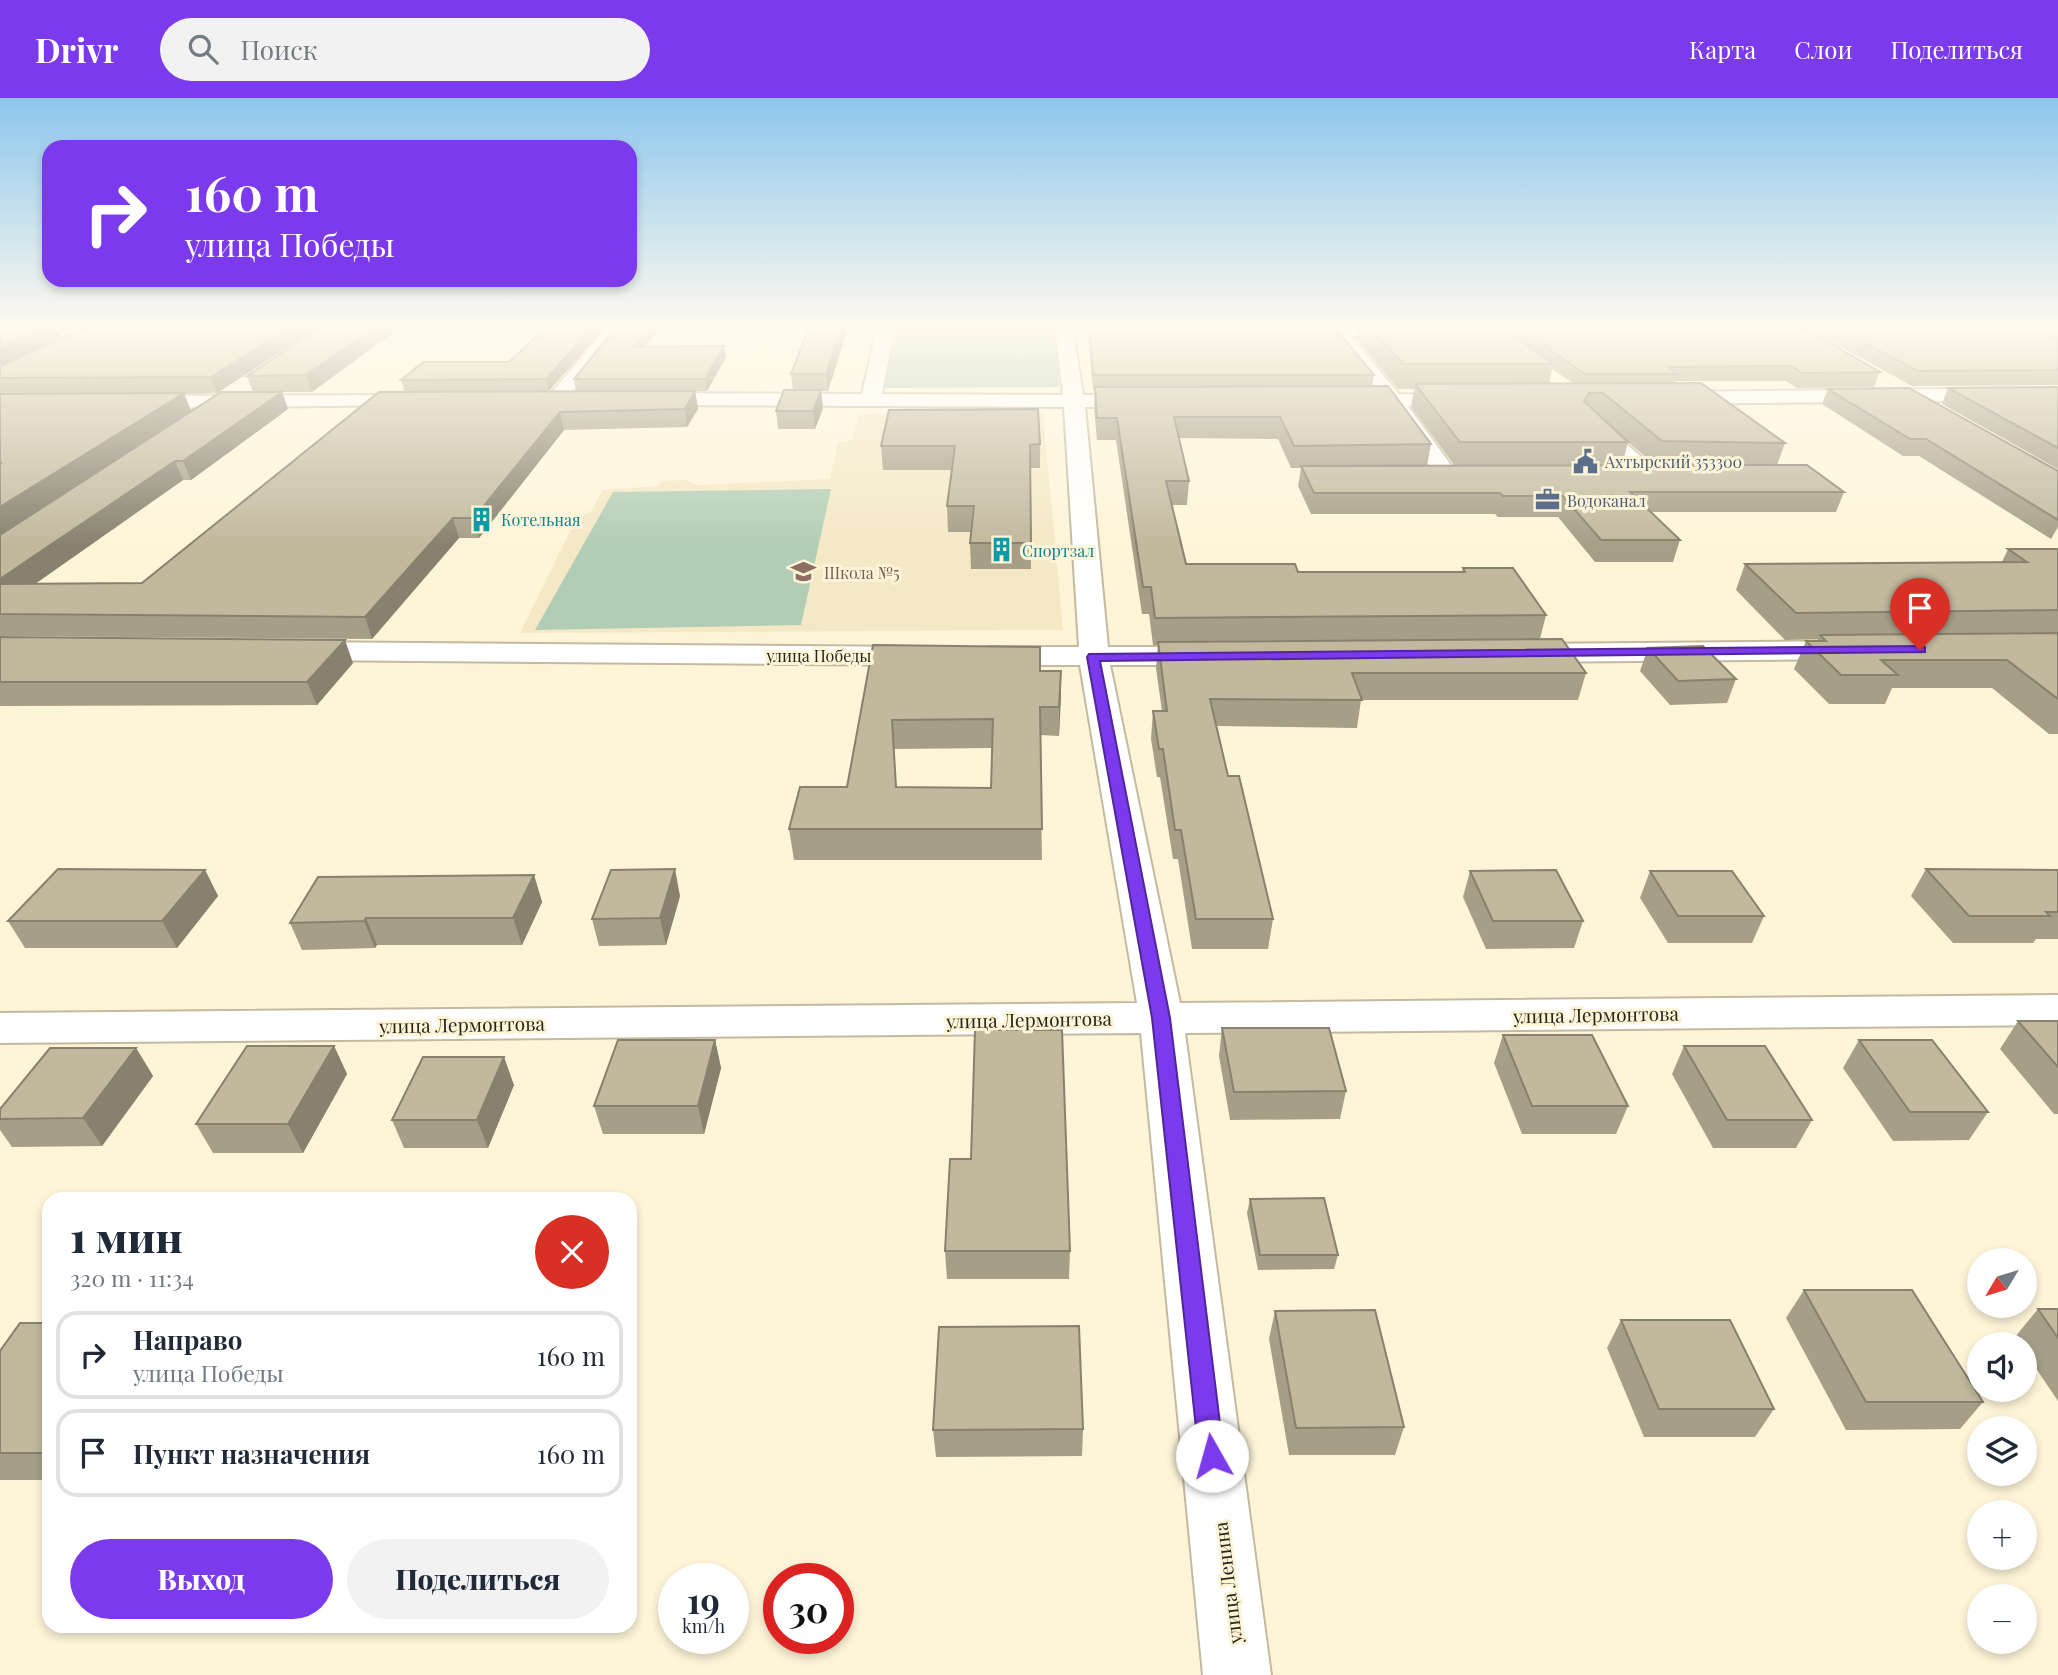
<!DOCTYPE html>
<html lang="ru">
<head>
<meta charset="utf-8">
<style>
  :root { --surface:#fff; --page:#f2f2f3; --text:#1f2937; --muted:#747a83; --line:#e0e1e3; --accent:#7c3aed }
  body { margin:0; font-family:"Playfair Display",serif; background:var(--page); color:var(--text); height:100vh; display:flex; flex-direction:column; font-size:26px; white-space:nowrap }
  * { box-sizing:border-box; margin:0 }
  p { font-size:23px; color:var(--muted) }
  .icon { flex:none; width:38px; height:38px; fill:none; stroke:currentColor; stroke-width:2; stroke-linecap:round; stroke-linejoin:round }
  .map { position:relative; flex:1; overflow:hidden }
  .sheet { position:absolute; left:42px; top:1094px; width:595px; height:441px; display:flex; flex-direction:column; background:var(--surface); border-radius:21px; box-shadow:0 4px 10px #0003 }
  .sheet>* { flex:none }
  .guide { position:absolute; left:42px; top:42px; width:595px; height:147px; border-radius:21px; box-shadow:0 4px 10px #0003; background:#7c3aed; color:#fff; overflow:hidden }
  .needle { width:46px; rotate:232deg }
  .buttons { position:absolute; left:1967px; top:1150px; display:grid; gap:14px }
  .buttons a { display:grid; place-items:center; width:70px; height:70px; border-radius:50%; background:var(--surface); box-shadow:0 4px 10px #0003; font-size:35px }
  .speed { position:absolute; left:658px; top:1465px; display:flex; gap:14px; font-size:35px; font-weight:700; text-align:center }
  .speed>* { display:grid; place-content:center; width:91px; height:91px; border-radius:50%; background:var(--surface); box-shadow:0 4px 10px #0003; line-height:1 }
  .speed small { font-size:18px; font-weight:400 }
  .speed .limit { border:10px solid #d22; background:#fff; color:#111 }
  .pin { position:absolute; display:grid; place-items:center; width:60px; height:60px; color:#fff; margin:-72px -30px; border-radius:50% 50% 50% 0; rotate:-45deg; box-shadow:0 0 7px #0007 }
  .pin .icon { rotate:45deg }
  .me { position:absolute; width:77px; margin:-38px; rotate:353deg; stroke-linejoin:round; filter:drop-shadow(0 0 5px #0008) }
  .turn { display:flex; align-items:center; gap:24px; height:147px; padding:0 28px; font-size:32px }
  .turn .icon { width:91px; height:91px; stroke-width:2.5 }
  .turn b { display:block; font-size:49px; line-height:60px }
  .round { display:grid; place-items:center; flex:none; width:74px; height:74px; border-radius:37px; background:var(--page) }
  .head { display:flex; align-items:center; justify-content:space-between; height:119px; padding:0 28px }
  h1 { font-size:42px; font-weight:800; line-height:52px }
  .cta { display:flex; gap:14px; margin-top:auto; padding:14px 28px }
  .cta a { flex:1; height:80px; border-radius:42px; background:var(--accent); color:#fff; font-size:28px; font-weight:800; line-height:80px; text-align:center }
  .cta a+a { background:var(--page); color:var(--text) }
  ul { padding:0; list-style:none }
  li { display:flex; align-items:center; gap:21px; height:88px; margin:0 14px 10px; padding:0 14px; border:4px solid var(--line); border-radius:21px }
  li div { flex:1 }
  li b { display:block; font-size:26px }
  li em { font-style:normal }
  header { display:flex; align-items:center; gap:42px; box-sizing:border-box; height:98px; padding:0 35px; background:var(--accent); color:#fff }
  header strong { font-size:33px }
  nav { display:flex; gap:38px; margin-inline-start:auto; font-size:24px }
  .search { width:490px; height:63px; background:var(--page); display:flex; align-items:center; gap:18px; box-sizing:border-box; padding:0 24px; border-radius:38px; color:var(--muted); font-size:26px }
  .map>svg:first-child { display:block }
  .built { fill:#f4e8c5 }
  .green { fill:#b2cdb5 }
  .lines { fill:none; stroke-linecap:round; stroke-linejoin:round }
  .minor-casing { stroke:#c3ba9f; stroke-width:4 }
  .minor { fill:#fff; fill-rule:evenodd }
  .wall { fill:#a69e87; fill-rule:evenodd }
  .shaded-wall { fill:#87816e }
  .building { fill:#c1b89d; stroke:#87816e; stroke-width:2; fill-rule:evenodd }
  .route { fill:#7c3aed; stroke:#51269a; stroke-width:2 }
  .labels { text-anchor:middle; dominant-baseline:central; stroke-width:6; stroke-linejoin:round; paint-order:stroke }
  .far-service-label { font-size:16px; fill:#4e5e75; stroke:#fef5d9; text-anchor:start }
  .far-culture-label { font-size:16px; fill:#0d838f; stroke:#fef5d9; text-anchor:start }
  .far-education-label { font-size:16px; fill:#785e54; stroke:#fef5d9; text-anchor:start }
  .far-street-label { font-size:16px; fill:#28241a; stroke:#fef5d9 }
  .street-label { font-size:19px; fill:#28241a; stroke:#fef5d9 }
</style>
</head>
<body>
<header>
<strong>Drivr</strong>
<div class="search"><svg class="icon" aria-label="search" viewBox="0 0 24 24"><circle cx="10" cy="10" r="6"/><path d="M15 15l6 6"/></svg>Поиск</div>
<nav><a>Карта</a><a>Слои</a><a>Поделиться</a></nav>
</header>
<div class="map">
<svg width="2058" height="1577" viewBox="0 0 2058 1577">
  <rect width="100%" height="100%" fill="#fef5d9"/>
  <polygon class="built" points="1043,315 1063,532 520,535 578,417 590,415 603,392 658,388 662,383 687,382 696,387 830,381 838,344 852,342 858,317"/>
  <g class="green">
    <polygon points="898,227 1055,227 1059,289 884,290"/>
    <polygon points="831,391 801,527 535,532 613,394"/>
  </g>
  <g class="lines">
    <defs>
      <g id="minor">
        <polygon points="609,227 626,227 562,307 548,307 545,303 548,299"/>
        <polygon points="878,227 895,227 882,296 1063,297 1055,227 1072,227 1083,297 1146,297 1153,299 1156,303 1153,307 1146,309 1085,309 1108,549 1209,549 1219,552 1224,558 1219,564 1209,567 1110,567 1180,905 2058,897 2058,927 1185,935 1271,1577 1203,1577 1141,935 0,945 0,915 1137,905 1080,567 989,567 979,564 974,558 979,552 989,549 1079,549 1064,309 643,307 636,305 633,301 636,297 643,295 862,296"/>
        <polygon points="2058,227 2058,233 2034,233 2058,244 2058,255 2001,232 1998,228"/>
        <polygon points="0,228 96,228 105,233 102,237 0,286 0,273 72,238 0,238"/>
        <polygon points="1337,228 1415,229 1418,233 1415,237 1409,238 1350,238 1399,296 1471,298 1474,302 1471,306 1464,308 1408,308 1459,378 1456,383 1440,383 1387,308 1339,306 1336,302 1339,298 1378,296 1328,233"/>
        <polygon points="2058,290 2058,302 1668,306 1661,304 1658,300 1661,296 1668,294"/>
        <polygon points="418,297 425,299 428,303 425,307 135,310 128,308 125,304 128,300 135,298"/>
        <polygon points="1590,318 1597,320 1656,372 1659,377 1656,382 1640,382 1583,328 1580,324 1583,320"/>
        <polygon points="1853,543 1863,546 1868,552 1863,558 1853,561 1521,564 1511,561 1506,555 1511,549 1521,546"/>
        <polygon points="296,544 922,549 932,552 937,558 932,564 922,567 296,562 286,559 281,553 286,547"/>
      </g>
    </defs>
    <use href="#minor" class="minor-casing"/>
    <use href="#minor" class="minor"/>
  </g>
  <g class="wall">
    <polygon points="0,227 55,227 61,240 322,227 217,295 184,296 191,313 0,436"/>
    <polygon points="324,227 312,294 282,294 288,311 191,382 183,382 35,486 142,485 576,293 574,281 644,249 724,248 726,259 707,293 695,293 698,311 687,329 564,332 479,440 459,440 372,541 0,538 0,437 253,294 247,278"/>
    <polygon points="549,227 549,293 405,294 401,282 509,264"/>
    <path d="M1084,227H1333L1374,277L1372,288L1431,346L1427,368H1455L1411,309L1414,291H1398L1356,241L1358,227H1799L1880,274L1874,289L1797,290L1786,283H1675V285L1785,345L1777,367L1844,394L1836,414H1651L1680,442L1673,464H1595L1558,419H1498L1495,416H1311L1298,388L1301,370H1291L1278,341L1179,340L1189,383L1187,407H1172L1186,466L1298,474H1462L1463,470L1546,517L1540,541L1586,575L1578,602H1361L1357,630L1216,628L1228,678L1273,821L1268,851H1192L1178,761H1173L1160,679H1157L1151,641L1153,613H1162L1156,570L1158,547H1153L1149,516H1142L1116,342H1097L1094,310L1095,292H1093L1088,236H1084ZM1552,271L1573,285L1549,286ZM1628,344L1655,367H1622Z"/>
    <polygon points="1801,227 2023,227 2055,240 2046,236 2050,227 2058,227 2058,287 1912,288"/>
    <polygon points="848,230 828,293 821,293 823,310 815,331 778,331 776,313 793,292 791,276"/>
    <polygon points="2058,289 2058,371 1942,306 1948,290"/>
    <polygon points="1828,291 2058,373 2058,429 2051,441 1919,358 1903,358 1822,306"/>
    <polygon points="1040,346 1040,370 1030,370 1031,471 971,471 970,445 971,434 948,434 947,408 952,372 883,372 881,348"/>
    <polygon points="2008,451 2058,451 2058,636 2049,636 1992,590 1892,590 1885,606 1829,606 1794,571 1806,543 1817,543 1818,541 1785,542 1736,492 1745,466 2002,464"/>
    <polygon points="0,539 353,565 317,607 0,608"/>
    <path d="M873,547L1040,573H1061L1059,638L1040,637L1042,762H794L789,731L847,689ZM992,650L991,690L896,689L894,651Z"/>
    <polygon points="1648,550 1736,581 1727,605 1670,607 1640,573"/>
    <polygon points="1926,771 2058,772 2058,841 2036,841 2033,845 1953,845 1911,798"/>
    <polygon points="205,772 218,798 177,850 25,850 8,823"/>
    <polygon points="1470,773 1583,823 1574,850 1486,851 1463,799"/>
    <polygon points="1650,773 1764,818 1752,845 1668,845 1640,800"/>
    <polygon points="534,777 542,804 522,847 377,847 375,850 302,852 290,825"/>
    <polygon points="680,798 666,847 599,848 592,821"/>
    <polygon points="2018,923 2058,923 2058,1016 2054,1016 2000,951"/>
    <polygon points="1222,930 1346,993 1340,1021 1230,1022 1219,958"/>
    <polygon points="1503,937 1628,1008 1616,1036 1522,1036 1494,965"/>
    <polygon points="715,942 721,970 704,1036 603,1036 594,1008"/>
    <polygon points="1859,942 1988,1014 1969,1042 1893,1043 1843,970"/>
    <polygon points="334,948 347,976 303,1055 213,1055 196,1026"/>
    <polygon points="1684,948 1812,1022 1796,1050 1713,1050 1672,976"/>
    <polygon points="136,950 153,978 102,1048 12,1049 0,1032 0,1011"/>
    <polygon points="514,987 488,1050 404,1050 392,1022"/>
    <polygon points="971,1061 1070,1153 1069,1181 947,1181 945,1153"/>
    <polygon points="1250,1101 1338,1157 1334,1171 1258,1172 1247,1115"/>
    <polygon points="1804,1192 1983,1304 1960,1331 1846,1332 1786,1220"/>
    <polygon points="2038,1211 2058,1211 2058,1303 2025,1254 2025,1246 2019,1246 2015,1239"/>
    <polygon points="1275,1213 1404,1329 1395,1357 1289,1357 1269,1241"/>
    <polygon points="1621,1222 1774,1311 1755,1339 1644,1339 1607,1250"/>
    <polygon points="49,1225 49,1382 0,1382 0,1253"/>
    <polygon points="1083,1331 1082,1358 936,1359 933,1332"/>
  </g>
  <g class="shaded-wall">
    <polygon points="50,227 55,227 61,241 0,270 0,250"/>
    <polygon points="293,227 322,227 217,295 211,279"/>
    <polygon points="378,227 404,227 312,294 306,277"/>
    <polygon points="595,227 607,227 549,293 546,281"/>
    <polygon points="652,227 663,227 635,260 633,249"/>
    <polygon points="842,227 847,227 848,230 828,293 826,276"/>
    <polygon points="724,248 726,259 707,293 705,281"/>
    <polygon points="821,292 823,310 815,331 813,313"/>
    <polygon points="695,293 698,311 687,329 685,311"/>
    <polygon points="282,294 288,311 191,382 183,363"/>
    <polygon points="184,295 191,313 0,436 0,409"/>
    <polygon points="560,314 564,332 479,440 474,420"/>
    <polygon points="175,363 183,382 5,507 0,499 0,481"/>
    <polygon points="453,420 459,440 372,541 365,519"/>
    <polygon points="345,542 353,565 317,607 307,584"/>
    <polygon points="1061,573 1061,601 1059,638 1059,609"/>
    <polygon points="675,771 680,798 666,847 660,820"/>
    <polygon points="205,772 218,798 177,850 162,823"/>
    <polygon points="534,777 542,804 522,847 513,820"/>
    <polygon points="366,820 377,847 375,850 364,823"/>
    <polygon points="715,942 721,970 704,1036 698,1008"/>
    <polygon points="334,948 347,976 303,1055 288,1026"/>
    <polygon points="136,950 153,978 102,1048 83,1020"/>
    <polygon points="504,959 514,987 488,1050 477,1022"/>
  </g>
  <g class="building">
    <polygon points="0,227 50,227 0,250"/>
    <polygon points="90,227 293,227 211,279 0,280 0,268"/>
    <polygon points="324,227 378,227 306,277 247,278"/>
    <polygon points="549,227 595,227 546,281 401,282 423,264 509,264"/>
    <polygon points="618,227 652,227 633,249 724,248 705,281 574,281"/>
    <polygon points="810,227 842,227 826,276 791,276"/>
    <polygon points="1089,227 1333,227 1374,277 1093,277"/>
    <polygon points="1368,227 1499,227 1553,266 1403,266"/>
    <polygon points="1515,227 1799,227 1880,274 1802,275 1791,268 1668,269 1677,276 1585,276"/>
    <polygon points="1831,227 2023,227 2058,241 2058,272 1918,273"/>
    <polygon points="1701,285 1785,345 1662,343 1603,295 1589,295 1584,303 1628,344 1460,344 1415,286"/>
    <polygon points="1388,288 1431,346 1294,348 1280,319 1174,319 1189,383 1166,383 1186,466 1295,466 1298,474 1465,474 1463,470 1513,470 1546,517 1155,520 1151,489 1143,489 1117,320 1097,320 1095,289"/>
    <polygon points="2058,289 2058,350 1948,290"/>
    <polygon points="1909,290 2058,373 2058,422 1926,341 1910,341 1828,291"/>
    <polygon points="784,292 821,292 813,313 776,313"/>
    <polygon points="695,293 685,311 560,314 474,420 453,420 365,519 0,516 0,486 142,485 379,294"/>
    <polygon points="221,294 282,294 183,363 175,363 0,481 0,437"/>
    <polygon points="184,295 0,409 0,366 2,365 0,365 0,296"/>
    <polygon points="1038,311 1040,346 1030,347 1031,445 970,445 974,408 947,408 955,348 881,348 889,312"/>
    <polygon points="1807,367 1844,394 1630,394 1680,442 1601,442 1563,398 1503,398 1500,395 1314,395 1301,368"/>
    <polygon points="2008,451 2058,451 2058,512 1796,515 1745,466 2027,464"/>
    <polygon points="2058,535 2058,601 2007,562 1881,562 1898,577 1841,577 1806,543 1826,543 1820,537"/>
    <polygon points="0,539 345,542 307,584 0,584"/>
    <polygon points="1562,541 1586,575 1352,575 1362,602 1210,601 1228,678 1239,678 1273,821 1196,821 1181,732 1175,732 1163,651 1159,651 1153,613 1167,613 1158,544"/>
    <path d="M873,547L1040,549V573H1061L1059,609H1040L1042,731H789L800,689H847ZM993,621L991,690L896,689L892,622Z"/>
    <polygon points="1703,548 1736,581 1678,583 1648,550"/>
    <polygon points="58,771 205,772 162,823 8,823"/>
    <polygon points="675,771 660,820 592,821 611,772"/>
    <polygon points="1926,771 2058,772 2058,814 2046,814 2050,818 1969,818"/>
    <polygon points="1556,772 1583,823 1493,823 1470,773"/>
    <polygon points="1650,773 1732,773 1764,818 1678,818"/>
    <polygon points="534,777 513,820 366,820 364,823 290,825 318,779"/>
    <polygon points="2018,923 2058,923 2058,969"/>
    <polygon points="1222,930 1329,930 1346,993 1234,994"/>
    <polygon points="975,932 1062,932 1070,1153 945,1153 950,1061 971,1061"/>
    <polygon points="1503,937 1592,937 1628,1008 1532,1008"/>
    <polygon points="618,942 715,942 698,1008 594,1008"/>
    <polygon points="1859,942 1932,942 1988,1014 1910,1014"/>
    <polygon points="247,948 334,948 288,1026 196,1026"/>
    <polygon points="1684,948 1765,948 1812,1022 1727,1022"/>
    <polygon points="50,950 136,950 83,1020 0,1021 0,1011"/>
    <polygon points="423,959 504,959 477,1022 392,1022"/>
    <polygon points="1324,1100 1338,1157 1260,1157 1250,1101"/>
    <polygon points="1804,1192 1912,1192 1983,1304 1866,1304"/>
    <polygon points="2038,1211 2058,1211 2058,1240"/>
    <polygon points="1375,1212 1404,1329 1296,1330 1275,1213"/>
    <polygon points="1621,1222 1730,1222 1774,1311 1659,1311"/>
    <polygon points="20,1225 49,1225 49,1355 0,1355 0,1253"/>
    <polygon points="1079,1228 1083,1331 933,1332 939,1229"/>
  </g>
  <linearGradient id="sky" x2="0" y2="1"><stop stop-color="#8cc6ed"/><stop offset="0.51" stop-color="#fffaee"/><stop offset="1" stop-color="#fffaee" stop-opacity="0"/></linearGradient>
  <rect width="2058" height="448" fill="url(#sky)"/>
  <polygon class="route" points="1920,548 1925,549 1925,554 1100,563 1170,920 1224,1358 1221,1367 1212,1370 1203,1367 1199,1358 1152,920 1087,559 1089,556"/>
  <defs>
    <symbol id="civic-bare" viewBox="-9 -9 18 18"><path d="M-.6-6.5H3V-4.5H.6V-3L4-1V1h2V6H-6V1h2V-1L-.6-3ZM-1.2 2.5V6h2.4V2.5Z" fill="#5c6f8a" stroke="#fef5d9" stroke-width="2.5" paint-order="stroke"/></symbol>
    <symbol id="office-bare" viewBox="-9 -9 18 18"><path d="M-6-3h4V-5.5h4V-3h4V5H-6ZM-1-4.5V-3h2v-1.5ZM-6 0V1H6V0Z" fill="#5c6f8a" stroke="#fef5d9" stroke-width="2.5" paint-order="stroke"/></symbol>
    <symbol id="building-bare" viewBox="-9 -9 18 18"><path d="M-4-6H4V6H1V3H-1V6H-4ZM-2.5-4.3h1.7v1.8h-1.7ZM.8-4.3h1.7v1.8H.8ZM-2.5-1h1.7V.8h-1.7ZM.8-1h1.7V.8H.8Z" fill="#0f9aa8" stroke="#fef5d9" stroke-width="2.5" paint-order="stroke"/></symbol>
    <symbol id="school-bare" viewBox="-9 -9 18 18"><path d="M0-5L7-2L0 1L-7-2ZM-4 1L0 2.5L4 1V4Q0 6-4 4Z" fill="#8d6e63" stroke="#fef5d9" stroke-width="2.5" paint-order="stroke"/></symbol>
  </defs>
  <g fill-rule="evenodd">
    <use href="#civic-bare" x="1568" y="346" width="35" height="35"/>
    <use href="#office-bare" x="1530" y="384" width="35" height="35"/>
    <use href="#building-bare" x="464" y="404" width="35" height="35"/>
    <use href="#building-bare" x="984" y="434" width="35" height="35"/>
    <use href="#school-bare" x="786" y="456" width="35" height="35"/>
  </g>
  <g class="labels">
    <g class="far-service-label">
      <text x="1605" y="363">Ахтырский 353300</text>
      <text x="1567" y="402">Водоканал</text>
    </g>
    <g class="far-culture-label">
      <text x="501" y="421">Котельная</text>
      <text x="1022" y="452">Спортзал</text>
    </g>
    <g class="far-education-label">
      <text x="824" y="474">Школа №5</text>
    </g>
    <g class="far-street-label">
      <text x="819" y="557">улица Победы</text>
    </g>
    <g class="street-label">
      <text transform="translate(1596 916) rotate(-1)">улица Лермонтова</text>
      <text transform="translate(1029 921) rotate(-1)">улица Лермонтова</text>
      <text transform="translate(462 926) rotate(-1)">улица Лермонтова</text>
      <text transform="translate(1227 1485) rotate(-97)">улица Ленина</text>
    </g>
  </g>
</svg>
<div class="buttons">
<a><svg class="needle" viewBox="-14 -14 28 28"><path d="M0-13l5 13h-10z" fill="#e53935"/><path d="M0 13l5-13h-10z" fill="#747a83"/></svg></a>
<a><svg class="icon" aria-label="sound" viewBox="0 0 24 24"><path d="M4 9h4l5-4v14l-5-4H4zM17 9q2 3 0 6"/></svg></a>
<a><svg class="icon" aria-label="layers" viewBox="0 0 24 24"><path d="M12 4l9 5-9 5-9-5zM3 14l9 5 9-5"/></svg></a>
<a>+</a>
<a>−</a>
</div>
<div class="speed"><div>19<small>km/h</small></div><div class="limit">30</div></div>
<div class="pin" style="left:1920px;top:552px;background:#d93025"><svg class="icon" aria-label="arrive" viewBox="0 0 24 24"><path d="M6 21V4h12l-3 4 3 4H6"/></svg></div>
<svg class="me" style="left:1212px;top:1358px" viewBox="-20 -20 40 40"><circle r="19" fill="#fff"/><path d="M0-13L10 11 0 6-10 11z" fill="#7c3aed"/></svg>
<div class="guide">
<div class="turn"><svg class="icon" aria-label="right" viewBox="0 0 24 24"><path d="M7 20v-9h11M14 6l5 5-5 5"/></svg><div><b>160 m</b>улица Победы</div></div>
</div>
<section class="sheet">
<div class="head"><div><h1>1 мин</h1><p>320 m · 11:34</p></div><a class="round" style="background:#d93025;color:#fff"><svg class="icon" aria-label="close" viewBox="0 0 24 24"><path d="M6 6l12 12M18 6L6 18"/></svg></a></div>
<ul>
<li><svg class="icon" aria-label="right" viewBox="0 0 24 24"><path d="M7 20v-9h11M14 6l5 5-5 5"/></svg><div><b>Направо</b><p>улица Победы</p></div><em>160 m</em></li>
<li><svg class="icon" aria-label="arrive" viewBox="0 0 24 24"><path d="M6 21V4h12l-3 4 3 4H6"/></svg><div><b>Пункт назначения</b></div><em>160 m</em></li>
</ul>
<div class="cta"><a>Выход</a><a>Поделиться</a></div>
</section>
</div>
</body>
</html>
